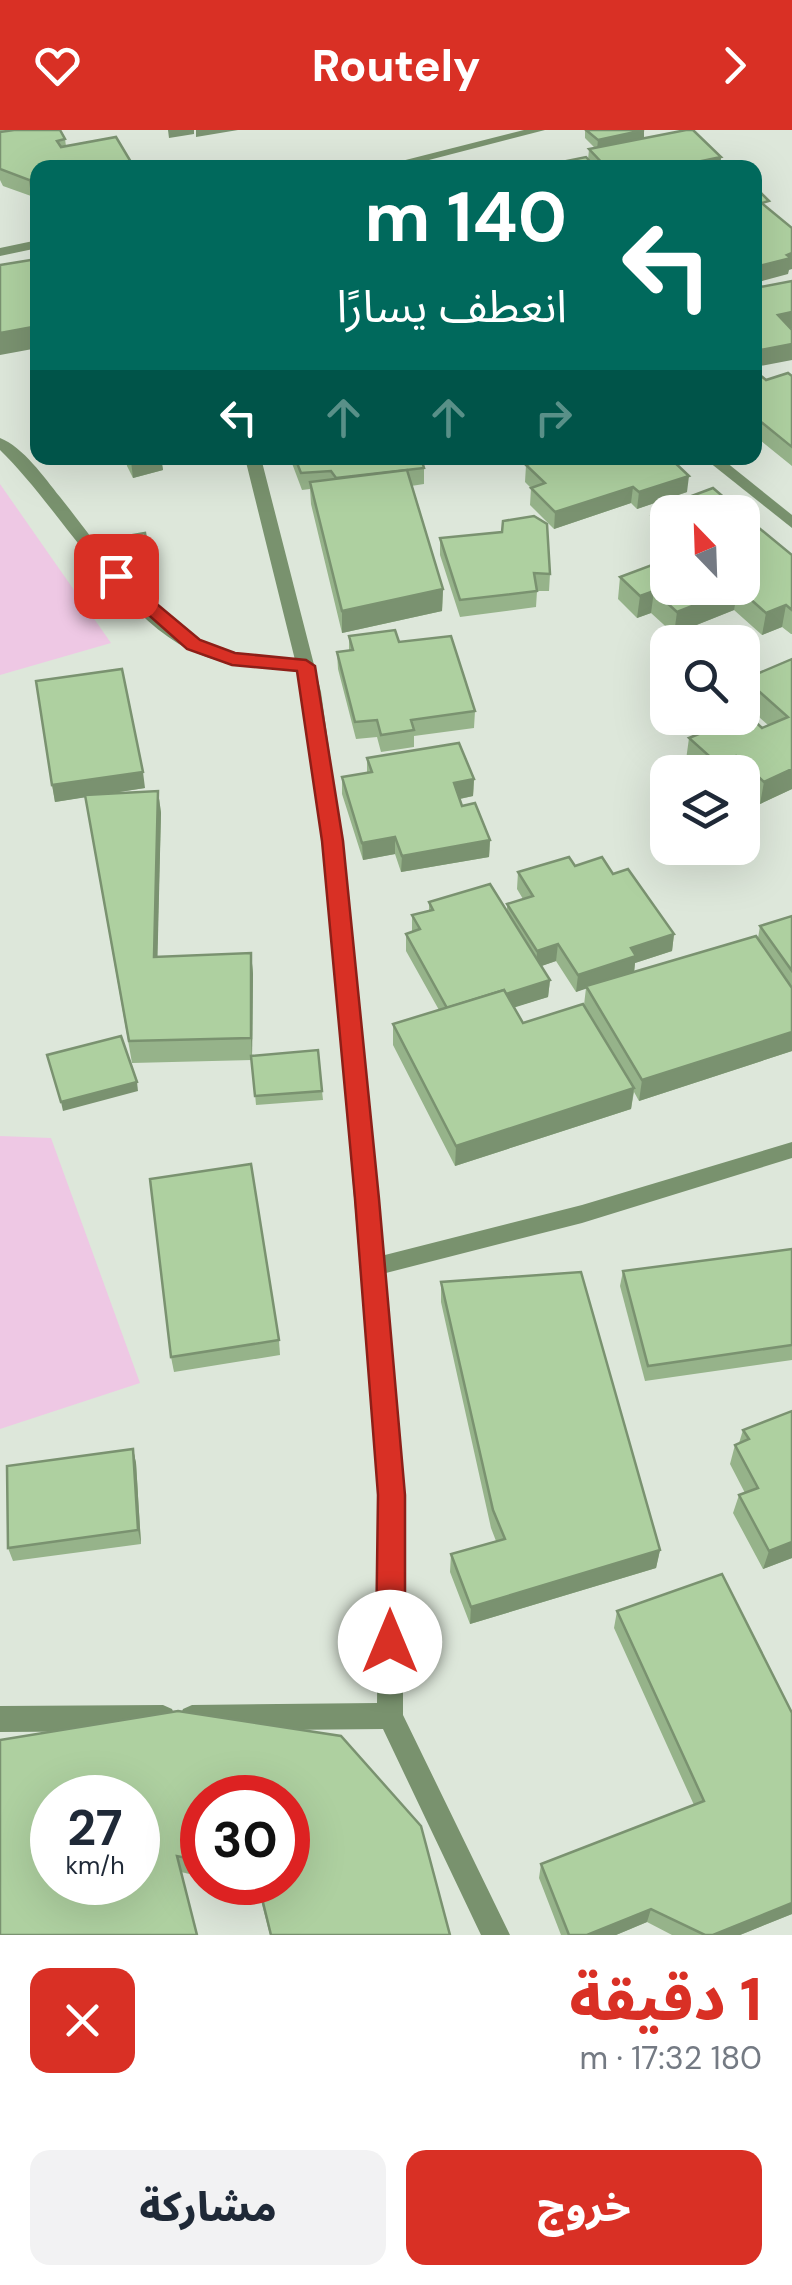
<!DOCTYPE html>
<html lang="ar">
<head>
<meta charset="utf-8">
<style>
  :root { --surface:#fff; --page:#f2f2f3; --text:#1f2937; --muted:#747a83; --accent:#d93025 }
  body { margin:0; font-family:"DM Sans","Noto Sans Arabic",sans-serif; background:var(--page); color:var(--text); direction:rtl; height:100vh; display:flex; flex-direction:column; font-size:38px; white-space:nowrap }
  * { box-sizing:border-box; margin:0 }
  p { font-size:32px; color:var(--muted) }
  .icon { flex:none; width:55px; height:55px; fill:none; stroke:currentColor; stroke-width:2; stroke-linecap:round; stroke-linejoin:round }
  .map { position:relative; height:1805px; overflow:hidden; direction:ltr }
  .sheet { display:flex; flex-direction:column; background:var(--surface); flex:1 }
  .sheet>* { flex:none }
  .guide { position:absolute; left:30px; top:30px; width:732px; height:305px; border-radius:20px; box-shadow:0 10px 40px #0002; direction:rtl; background:#00695c; color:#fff; overflow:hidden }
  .needle { width:65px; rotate:337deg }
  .buttons { position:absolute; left:650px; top:365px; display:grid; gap:20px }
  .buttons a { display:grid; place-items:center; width:110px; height:110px; border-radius:20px; background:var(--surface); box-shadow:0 10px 40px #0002; font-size:50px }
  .speed { position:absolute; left:30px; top:1645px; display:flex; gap:20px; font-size:50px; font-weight:700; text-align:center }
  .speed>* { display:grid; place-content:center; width:130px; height:130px; border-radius:50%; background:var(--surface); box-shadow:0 10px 40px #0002; line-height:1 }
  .speed small { font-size:25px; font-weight:400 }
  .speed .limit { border:15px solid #d22; background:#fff; color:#111 }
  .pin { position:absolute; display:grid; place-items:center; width:85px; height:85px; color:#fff; margin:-42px; border-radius:20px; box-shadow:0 5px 15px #0006 }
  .me { position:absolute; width:110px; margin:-55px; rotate:0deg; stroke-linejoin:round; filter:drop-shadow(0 0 8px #0008) }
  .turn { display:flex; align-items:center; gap:35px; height:210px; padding:0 30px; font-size:45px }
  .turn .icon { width:130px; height:130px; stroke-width:2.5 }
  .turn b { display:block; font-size:70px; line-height:85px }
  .lanes { display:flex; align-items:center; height:95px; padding:0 30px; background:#0003; justify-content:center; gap:50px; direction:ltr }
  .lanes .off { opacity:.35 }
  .round { display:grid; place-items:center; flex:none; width:105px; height:105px; border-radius:20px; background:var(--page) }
  .summary { display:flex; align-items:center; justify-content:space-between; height:170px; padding:0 30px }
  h1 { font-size:60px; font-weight:800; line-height:75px; color:var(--accent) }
  .button { display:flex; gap:20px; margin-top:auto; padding:20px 30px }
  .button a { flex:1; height:115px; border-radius:20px; background:var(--accent); color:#fff; font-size:40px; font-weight:800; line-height:115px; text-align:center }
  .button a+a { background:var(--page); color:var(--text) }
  header { display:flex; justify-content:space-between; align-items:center; height:130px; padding:0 30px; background:var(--accent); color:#fff; font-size:45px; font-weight:800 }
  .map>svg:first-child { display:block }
  .green { fill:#eec8e4 }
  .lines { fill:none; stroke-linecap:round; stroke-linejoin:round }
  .minor { fill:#79926e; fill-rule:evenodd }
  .tertiary { fill:#79926e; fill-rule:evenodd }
  .wall { fill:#96b38a; fill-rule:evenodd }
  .shaded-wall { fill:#7a9270 }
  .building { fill:#aed0a0; stroke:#7a9270; stroke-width:2.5; fill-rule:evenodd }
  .route { fill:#d93025; stroke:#8d1f18; stroke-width:2.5 }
</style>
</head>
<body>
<header><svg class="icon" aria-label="forward" viewBox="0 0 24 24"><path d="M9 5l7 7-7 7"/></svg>Routely<svg class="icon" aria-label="heart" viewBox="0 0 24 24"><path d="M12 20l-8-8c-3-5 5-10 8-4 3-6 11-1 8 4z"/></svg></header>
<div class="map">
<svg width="792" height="1805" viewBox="0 0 792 1805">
  <rect width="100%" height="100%" fill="#dde7da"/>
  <g class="green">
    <polygon points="0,354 111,513 0,545"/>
    <polygon points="0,1006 51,1008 140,1253 0,1299"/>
  </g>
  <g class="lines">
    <g class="minor">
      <path d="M0,308C23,317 44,347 60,367C102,419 146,491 212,517C238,527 268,527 295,530L245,328H261L321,562L342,711L381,1126L582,1075L792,1012V1028L582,1093L382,1144L403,1365V1585L510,1805H481L383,1599L192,1601L183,1597L179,1588L183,1579L192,1575L377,1573L379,1365L324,711L303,562L298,541C265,538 230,537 199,524C121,492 61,379 0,320Z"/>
      <polygon points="163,1575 172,1579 176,1588 172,1597 163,1601 0,1602 0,1576"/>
    </g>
    <g class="tertiary">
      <polygon points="524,0 545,0 398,38 374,38"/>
      <polygon points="38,110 38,118 0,126 0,118"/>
      <polygon points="704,328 721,328 792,385 792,398"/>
    </g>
  </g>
  <g class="wall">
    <polygon points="0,0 65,9 66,16 131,32 131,38 38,38 38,65 31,66 3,56 0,50"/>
    <polygon points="585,0 644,0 644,8 721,27 720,38 532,38 588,30 589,19 595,18 585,8"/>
    <polygon points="755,241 766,250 792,246 792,336 755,306"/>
    <polygon points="126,328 161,328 163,340 133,348 127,336"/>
    <polygon points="290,328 421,328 424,338 424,354 411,356 443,459 442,481 342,503 311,374 310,359 302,360"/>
    <polygon points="526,335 687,362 637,379 631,373 554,399 530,375 531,358 525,352"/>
    <polygon points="670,374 741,382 668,382 668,424 650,407 652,386 669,379"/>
    <polygon points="440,408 550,444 549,461 537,461 536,477 460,487 440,425"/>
    <polygon points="792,425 792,504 791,504 782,497 762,505 734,480 674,504 651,483 637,488 618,469 620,447"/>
    <polygon points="349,506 399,512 475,581 474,598 414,606 414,617 381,622 377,607 356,609 338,539 337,522 349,520"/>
    <polygon points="792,529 792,659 760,674 742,658 742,642 699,642 686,630 689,608 762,598 768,595 742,572 745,549"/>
    <polygon points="36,551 145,658 112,663 158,661 161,683 157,827 251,823 253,844 252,925 322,961 323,970 256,975 252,930 132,933 85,667 55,672"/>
    <polygon points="367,628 474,649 473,666 460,669 462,676 490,710 489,727 401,742 395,724 363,730 342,664 342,647 367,643"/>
    <path d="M575,736L613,744L674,804L672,821L635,833L634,842L758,808L760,796L792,786V921L639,971L634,962L631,979L455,1036L393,915V894L439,880L406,821V804L412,802V785L429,781V772L507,781V774L523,769L517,759L518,742ZM556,831L576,862L586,858L584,875L523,893L514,877L548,867L550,850L541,836Z"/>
    <polygon points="792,1119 792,1230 645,1251 620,1156 623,1141"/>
    <polygon points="441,1152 660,1420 656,1438 470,1494 450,1442 451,1424 496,1411 491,1398 441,1172"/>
    <polygon points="279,1210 280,1225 174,1242 171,1227"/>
    <polygon points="792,1281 792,1428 763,1439 733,1383 739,1365 745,1363 730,1334 735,1315 739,1313 743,1300"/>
    <polygon points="133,1319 136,1333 141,1414 13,1431 8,1418"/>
    <polygon points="617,1481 792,1583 792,1784 740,1805 672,1805 647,1792 616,1805 561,1805 539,1748 541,1734 694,1675 614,1498"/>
    <path d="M178,1581L341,1606L421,1696L450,1805H270L258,1759L229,1752H288V1668H202V1747L181,1742L197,1805H0V1610ZM52,1668H138V1752H52Z"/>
  </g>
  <g class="shaded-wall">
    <polygon points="168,0 194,0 194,4 169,8"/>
    <polygon points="196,0 238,0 196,7"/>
    <polygon points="644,0 644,9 597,19 598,10"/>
    <polygon points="721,27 720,38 668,38"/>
    <polygon points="131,32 131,38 107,38 107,36"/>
    <polygon points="38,49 38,65 31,66 29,50"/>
    <polygon points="792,123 792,139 789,140 788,144 755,153 755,137"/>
    <polygon points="792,182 792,198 776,202 778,185"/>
    <polygon points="38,196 38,218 0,225 0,203"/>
    <polygon points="792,214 792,230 755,237 755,221"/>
    <polygon points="144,328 161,328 163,340 133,348 131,331"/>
    <polygon points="689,346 687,362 637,379 639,362"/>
    <polygon points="633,357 631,373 554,399 555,382"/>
    <polygon points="147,416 149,433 119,441 117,424"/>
    <polygon points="738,458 734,480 674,504 677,482"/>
    <polygon points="443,459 442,481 342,503 342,481"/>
    <polygon points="654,461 651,483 637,488 640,466"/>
    <polygon points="786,475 782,497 762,505 766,483"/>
    <polygon points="736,626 733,642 716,642 718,634"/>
    <polygon points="792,639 792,659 760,674 764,652"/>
    <polygon points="143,642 145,658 55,672 52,655"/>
    <polygon points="474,649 473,666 454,670 454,653"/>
    <polygon points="158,661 161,683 157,848 154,827"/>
    <polygon points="395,707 395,724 363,730 362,713"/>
    <polygon points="490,710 489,727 401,742 402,726"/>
    <polygon points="674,804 672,821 635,833 634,843 576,862 578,845 631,818"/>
    <polygon points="558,814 556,831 536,838 537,821"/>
    <polygon points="251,823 253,844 252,930 251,908"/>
    <polygon points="550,850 548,867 449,898 449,882"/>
    <polygon points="792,902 792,921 639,971 642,950"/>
    <polygon points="137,952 138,961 63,981 61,972"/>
    <polygon points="634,958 631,979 455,1036 456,1016"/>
    <polygon points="133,1319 136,1333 141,1414 138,1400"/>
    <polygon points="792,1412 792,1428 763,1439 769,1421"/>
    <polygon points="660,1420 656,1438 470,1494 471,1477"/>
    <polygon points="792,1773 792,1784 740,1805 713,1805"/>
    <polygon points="651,1779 647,1792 616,1805 587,1805"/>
  </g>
  <g class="building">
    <polygon points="14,0 60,0 65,9 57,11 61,17 116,7 131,32 107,36 108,38 38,38 38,49 29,50 0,39 0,2"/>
    <polygon points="586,0 644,0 598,10"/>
    <polygon points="686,0 693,0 721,27 668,38 607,38 589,19"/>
    <polygon points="586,27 596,38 532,38"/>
    <polygon points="761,63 769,71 762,73 758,70 755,71 755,64"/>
    <polygon points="758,70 792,98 792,123 787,125 791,128 755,137 755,71"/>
    <polygon points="37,129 38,196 0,203 0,135"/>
    <polygon points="792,151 792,182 778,185 792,200 792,214 755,221 755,158"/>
    <polygon points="755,241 766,250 788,243 792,246 792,317 755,287"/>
    <polygon points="295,328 421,328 424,338 336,348 331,341 301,343"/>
    <polygon points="546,328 670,328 689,346 639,362 633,357 555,382 531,358 545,353 526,335"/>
    <polygon points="407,340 443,459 342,481 310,352"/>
    <polygon points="713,358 741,382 668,382 668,399 652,386 675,377 670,374"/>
    <polygon points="742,384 792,425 792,480 786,475 766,483 738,458 677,482 654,461 640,466 620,447 668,429 668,458 742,458"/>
    <polygon points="534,386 547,394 550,444 534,443 537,461 460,470 440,408 502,402 503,391"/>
    <polygon points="145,403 147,416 117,424 121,407"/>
    <polygon points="395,500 399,512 451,506 475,581 411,590 414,600 381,605 377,590 355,592 337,522 353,520 349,506"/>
    <polygon points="792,529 792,639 764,652 736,626 718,634 689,608 737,588 742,588 742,585 746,583 762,598 788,587 745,549"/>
    <polygon points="122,539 143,642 52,655 36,551"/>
    <polygon points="459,613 474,649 454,653 462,676 475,673 490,710 402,726 395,707 362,713 342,647 372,642 367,628"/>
    <polygon points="158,661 154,827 251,823 251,908 129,911 85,665"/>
    <polygon points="569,727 575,736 602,727 613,744 628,739 674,804 631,818 636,826 578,845 558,814 537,821 507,774 533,766 518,742"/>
    <polygon points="490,754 550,850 506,864 504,860 447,878 406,804 420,799 412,785 433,780 429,772"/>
    <polygon points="792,786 792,841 760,796"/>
    <polygon points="756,806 792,858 792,902 642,950 586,856"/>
    <polygon points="504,860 523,893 583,874 634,958 456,1016 393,894"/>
    <polygon points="121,906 137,952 61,972 47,925"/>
    <polygon points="318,920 322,961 255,966 251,926"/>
    <polygon points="251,1034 279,1210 171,1227 150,1049"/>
    <polygon points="792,1119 792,1215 648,1236 623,1141"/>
    <polygon points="581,1142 660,1420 471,1477 451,1424 505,1409 493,1380 441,1152"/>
    <polygon points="792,1281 792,1412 769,1421 739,1365 758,1358 735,1315 749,1309 743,1300"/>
    <polygon points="133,1319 138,1400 8,1418 7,1336"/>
    <polygon points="722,1444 792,1583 792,1773 713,1805 705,1805 651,1779 587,1805 569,1805 541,1734 704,1671 617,1481"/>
    <path d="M178,1581L341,1606L421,1696L450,1805H271L258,1752H288V1668H202V1731L177,1726L197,1805H0V1610ZM52,1668H138V1752H52Z"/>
  </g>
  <polygon class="route" points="116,440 200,510 235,523 306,530 315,536 343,711 379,1069 405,1365 405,1512 401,1522 390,1526 380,1522 376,1512 378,1365 355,1069 322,711 297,541 232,535 187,519 109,450 109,442"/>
</svg>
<div class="buttons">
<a><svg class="needle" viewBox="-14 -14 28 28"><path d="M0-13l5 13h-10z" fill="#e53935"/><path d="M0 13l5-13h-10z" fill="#747a83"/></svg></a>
<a><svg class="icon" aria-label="search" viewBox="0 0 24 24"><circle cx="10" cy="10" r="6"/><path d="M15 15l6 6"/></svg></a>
<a><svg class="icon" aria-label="layers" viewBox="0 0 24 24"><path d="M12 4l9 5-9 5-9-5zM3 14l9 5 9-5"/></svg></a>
</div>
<div class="speed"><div>27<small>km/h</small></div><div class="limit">30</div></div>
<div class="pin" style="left:116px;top:446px;background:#d93025"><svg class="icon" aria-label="arrive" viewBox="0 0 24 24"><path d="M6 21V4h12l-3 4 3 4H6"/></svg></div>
<svg class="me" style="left:390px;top:1512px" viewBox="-20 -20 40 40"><circle r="19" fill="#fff"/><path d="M0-13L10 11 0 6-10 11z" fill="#d93025"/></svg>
<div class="guide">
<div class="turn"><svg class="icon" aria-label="left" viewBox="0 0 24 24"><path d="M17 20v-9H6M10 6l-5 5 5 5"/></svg><div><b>140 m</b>انعطف يسارًا</div></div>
<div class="lanes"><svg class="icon" aria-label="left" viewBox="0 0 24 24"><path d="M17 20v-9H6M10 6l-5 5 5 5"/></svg><svg class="icon off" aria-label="ahead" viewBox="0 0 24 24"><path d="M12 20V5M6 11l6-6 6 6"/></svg><svg class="icon off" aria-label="ahead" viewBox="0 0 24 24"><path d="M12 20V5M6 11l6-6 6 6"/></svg><svg class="icon off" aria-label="right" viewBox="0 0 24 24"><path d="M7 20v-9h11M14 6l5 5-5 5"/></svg></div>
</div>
</div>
<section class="sheet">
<div class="summary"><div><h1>1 دقيقة</h1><p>180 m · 17:32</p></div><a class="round" style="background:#d93025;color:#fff"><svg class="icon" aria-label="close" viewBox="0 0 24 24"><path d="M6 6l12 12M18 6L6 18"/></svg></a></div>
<div class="button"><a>خروج</a><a>مشاركة</a></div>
</section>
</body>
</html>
